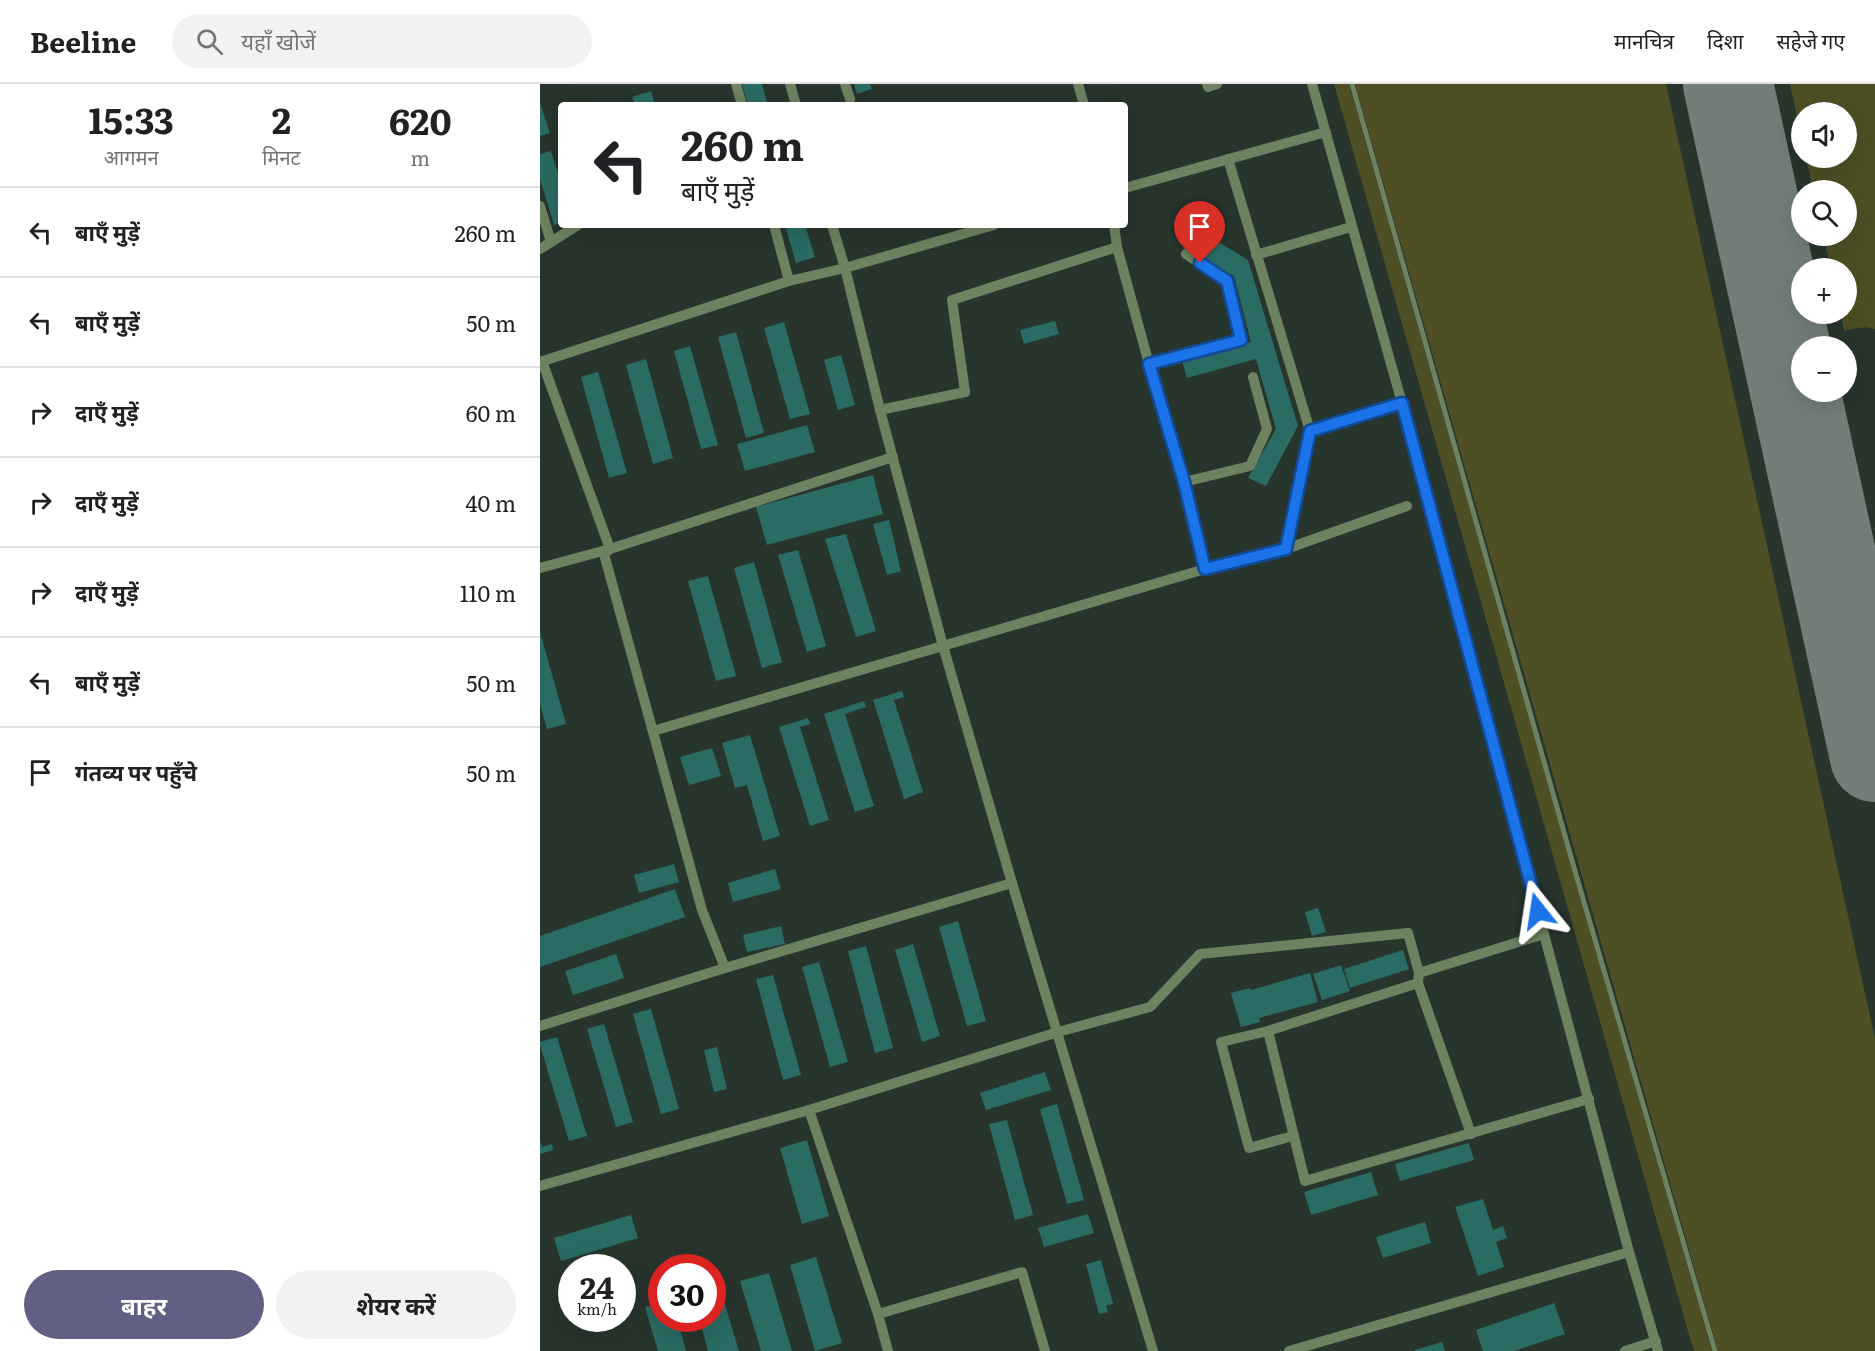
<!DOCTYPE html>
<html lang="hi">
<head>
<meta charset="utf-8">
<style>
  :root { --surface:#fff; --page:#f2f2f2; --text:#202124; --muted:#757577; --line:#e0e0e0; --accent:#616084 }
  body { margin:0; font-family:Literata,"Noto Sans Devanagari",serif; background:var(--page); color:var(--text); height:100vh; display:flex; flex-direction:column; font-size:22px; white-space:nowrap }
  * { box-sizing:border-box; margin:0 }
  p { font-size:20px; color:var(--muted) }
  .icon { flex:none; width:33px; height:33px; fill:none; stroke:currentColor; stroke-width:2; stroke-linecap:round; stroke-linejoin:round }
  .map { position:relative; flex:1; overflow:hidden }
  .side { display:flex; flex-direction:column; background:var(--surface); width:540px }
  .side>* { flex:none }
  .banner { position:absolute; left:18px; top:18px; width:570px; height:126px; border-radius:6px; box-shadow:0 6px 24px #0002; background:#fff; color:var(--text); overflow:hidden }
  .fabs { position:absolute; left:1251px; top:18px; display:grid; gap:12px }
  .fabs a { display:grid; place-items:center; width:66px; height:66px; border-radius:50%; background:var(--surface); box-shadow:0 6px 24px #0002; font-size:30px }
  .speed { position:absolute; left:18px; top:1170px; display:flex; gap:12px; font-size:30px; font-weight:700; text-align:center }
  .speed>* { display:grid; place-content:center; width:78px; height:78px; border-radius:50%; background:var(--surface); box-shadow:0 6px 24px #0002; line-height:1 }
  .speed small { font-size:15px; font-weight:400 }
  .speed .limit { border:9px solid #d22; background:#fff; color:#111 }
  .pin { position:absolute; display:grid; place-items:center; width:51px; height:51px; color:#fff; margin:-62px -26px; border-radius:50% 50% 50% 0; rotate:-45deg; box-shadow:0 0 6px #0007 }
  .pin .icon { rotate:45deg }
  .me { position:absolute; width:66px; margin:-33px; rotate:345deg; stroke-linejoin:round; filter:drop-shadow(0 0 4px #0008) }
  .turn { display:flex; align-items:center; gap:21px; height:126px; padding:0 24px; font-size:27px }
  .turn .icon { width:78px; height:78px; stroke-width:2.5 }
  .turn b { display:block; font-size:42px; line-height:51px }
  .eta { display:flex; justify-content:space-evenly; align-items:center; height:102px; text-align:center }
  .eta b { font-size:36px; font-weight:700; line-height:42px }
  .button { display:flex; gap:12px; margin-top:auto; padding:12px 24px }
  .button a { flex:1; height:69px; border-radius:36px; background:var(--accent); color:#fff; font-size:24px; font-weight:700; line-height:69px; text-align:center }
  .button a+a { background:var(--page); color:var(--text) }
  ul { padding:0; list-style:none }
  li { display:flex; align-items:center; gap:18px; height:90px; padding:0 24px; border-top:2px solid var(--line) }
  li div { flex:1 }
  li b { display:block; font-size:22px }
  li em { font-style:normal }
  header { display:flex; align-items:center; gap:36px; box-sizing:border-box; height:84px; padding:0 30px; background:var(--surface); border-bottom:2px solid var(--line) }
  header strong { font-size:28px }
  nav { display:flex; gap:33px; margin-inline-start:auto; font-size:21px }
  .search { width:420px; height:54px; background:var(--page); display:flex; align-items:center; gap:15px; box-sizing:border-box; padding:0 21px; border-radius:33px; color:var(--muted); font-size:22px }
  main { display:flex; flex:1; min-height:0 }
  .map>svg:first-child { display:block }
  .green { fill:#4e4f25 }
  .lines { fill:none; stroke-linecap:round; stroke-linejoin:round }
  .runway { stroke:#727e78; stroke-width:90 }
  .building { fill:#2a6b63 }
  .lane { stroke:#6c8260; stroke-width:5 }
  .street { stroke:#6c8260; stroke-width:10 }
  .route-casing { stroke:#114b97; stroke-width:15 }
  .route { stroke:#1a73e8; stroke-width:10 }
</style>
</head>
<body>
<header>
<strong>Beeline</strong>
<div class="search"><svg class="icon" aria-label="search" viewBox="0 0 24 24"><circle cx="10" cy="10" r="6"/><path d="M15 15l6 6"/></svg>यहाँ खोजें</div>
<nav><a>मानचित्र</a><a>दिशा</a><a>सहेजे गए</a></nav>
</header>
<main>
<section class="side">
<div class="eta">
<div><b>15:33</b><p>आगमन</p></div>
<div><b>2</b><p>मिनट</p></div>
<div><b>620</b><p>m</p></div>
</div>
<ul>
<li><svg class="icon" aria-label="left" viewBox="0 0 24 24"><path d="M17 20v-9H6M10 6l-5 5 5 5"/></svg><div><b>बाएँ मुड़ें</b></div><em>260 m</em></li>
<li><svg class="icon" aria-label="left" viewBox="0 0 24 24"><path d="M17 20v-9H6M10 6l-5 5 5 5"/></svg><div><b>बाएँ मुड़ें</b></div><em>50 m</em></li>
<li><svg class="icon" aria-label="right" viewBox="0 0 24 24"><path d="M7 20v-9h11M14 6l5 5-5 5"/></svg><div><b>दाएँ मुड़ें</b></div><em>60 m</em></li>
<li><svg class="icon" aria-label="right" viewBox="0 0 24 24"><path d="M7 20v-9h11M14 6l5 5-5 5"/></svg><div><b>दाएँ मुड़ें</b></div><em>40 m</em></li>
<li><svg class="icon" aria-label="right" viewBox="0 0 24 24"><path d="M7 20v-9h11M14 6l5 5-5 5"/></svg><div><b>दाएँ मुड़ें</b></div><em>110 m</em></li>
<li><svg class="icon" aria-label="left" viewBox="0 0 24 24"><path d="M17 20v-9H6M10 6l-5 5 5 5"/></svg><div><b>बाएँ मुड़ें</b></div><em>50 m</em></li>
<li><svg class="icon" aria-label="arrive" viewBox="0 0 24 24"><path d="M6 21V4h12l-3 4 3 4H6"/></svg><div><b>गंतव्य पर पहुँचे</b></div><em>50 m</em></li>
</ul>
<div class="button"><a>बाहर</a><a>शेयर करें</a></div>
</section>
<div class="map">
<svg width="1335" height="1267" viewBox="0 0 1335 1267">
  <rect width="100%" height="100%" fill="#27352d"/>
  <g class="green">
    <polygon points="794,0 809,0 810,4 1066,902 1172,1267 1154,1267 1147,1244"/>
    <polygon points="815,0 1126,0 1335,955 1335,1267 1178,1267"/>
    <path d="M1250,0H1335V245C1324,242 1315,244 1304,247L1301,230H1306V184H1291L1283,152H1306V106H1273L1266,74H1306V28H1262L1261,52Z"/>
  </g>
  <g class="lines">
    <polyline class="runway" points="1188,0 1335,673"/>
  </g>
  <g class="building">
    <polygon points="202,0 222,0 228,21 208,21"/>
    <polygon points="314,0 330,0 332,5 317,10"/>
    <polygon points="111,7 115,21 95,21 92,13"/>
    <polygon points="0,19 10,49 0,52"/>
    <polygon points="11,67 21,99 21,139 14,141 0,95 0,70"/>
    <polygon points="245,141 265,141 275,173 256,179"/>
    <polygon points="655,144 708,176 758,342 726,402 708,394 736,345 716,275 647,294 642,277 711,258 694,192 643,164"/>
    <polygon points="515,237 519,250 484,260 480,246"/>
    <polygon points="244,238 270,330 250,335 224,244"/>
    <polygon points="196,248 224,349 206,354 178,253"/>
    <polygon points="150,262 178,361 161,365 134,267"/>
    <polygon points="301,271 315,321 298,326 284,276"/>
    <polygon points="106,275 133,374 113,380 86,281"/>
    <polygon points="58,288 87,389 69,394 41,293"/>
    <polygon points="267,341 275,368 205,387 197,360"/>
    <polygon points="333,391 343,430 227,461 216,423"/>
    <polygon points="349,436 361,487 347,491 333,440"/>
    <polygon points="306,450 336,547 316,553 285,455"/>
    <polygon points="258,466 286,562 267,568 238,471"/>
    <polygon points="214,478 242,578 222,584 194,484"/>
    <polygon points="168,492 196,592 176,597 148,497"/>
    <polygon points="0,548 26,640 7,645 0,620"/>
    <polygon points="362,607 364,613 354,616 383,708 364,715 333,616"/>
    <polygon points="324,617 326,623 305,630 334,722 315,728 284,630"/>
    <polygon points="268,634 270,640 260,643 289,736 270,742 239,643"/>
    <polygon points="210,651 240,752 223,757 207,701 195,704 182,659"/>
    <polygon points="172,664 181,692 149,701 140,673"/>
    <polygon points="134,780 139,798 99,809 94,791"/>
    <polygon points="235,785 241,805 193,818 188,799"/>
    <polygon points="135,805 145,833 0,883 0,852"/>
    <polygon points="778,824 786,848 772,852 765,828"/>
    <polygon points="418,837 446,937 427,942 399,843"/>
    <polygon points="241,842 245,860 207,868 203,851"/>
    <polygon points="373,860 400,952 382,958 355,866"/>
    <polygon points="326,862 353,964 335,969 308,867"/>
    <polygon points="863,866 869,885 810,904 804,885"/>
    <polygon points="76,870 84,894 33,911 25,887"/>
    <polygon points="279,878 308,978 290,983 262,883"/>
    <polygon points="801,881 810,907 782,916 773,890"/>
    <polygon points="770,889 778,918 719,934 720,938 701,943 691,909 710,904 711,906"/>
    <polygon points="233,891 261,991 243,996 216,895"/>
    <polygon points="111,925 139,1025 121,1030 93,930"/>
    <polygon points="64,940 93,1038 76,1043 47,945"/>
    <polygon points="17,953 47,1052 29,1057 0,961 0,958"/>
    <polygon points="177,963 187,1005 174,1008 164,966"/>
    <polygon points="505,988 511,1006 446,1026 440,1009"/>
    <polygon points="517,1020 544,1116 527,1120 500,1025"/>
    <polygon points="467,1036 493,1131 475,1136 449,1040"/>
    <polygon points="267,1056 289,1132 262,1140 240,1064"/>
    <polygon points="0,1057 2,1063 12,1060 13,1066 0,1070"/>
    <polygon points="929,1059 934,1076 860,1097 855,1080"/>
    <polygon points="831,1088 838,1111 771,1131 764,1108"/>
    <polygon points="943,1115 953,1146 963,1142 967,1154 956,1158 964,1183 938,1192 915,1123"/>
    <polygon points="548,1130 554,1149 504,1163 498,1144"/>
    <polygon points="91,1131 98,1154 21,1177 14,1154"/>
    <polygon points="885,1138 891,1159 843,1174 836,1153"/>
    <polygon points="276,1173 302,1259 275,1267 250,1181"/>
    <polygon points="561,1176 573,1220 566,1222 568,1228 559,1230 546,1180"/>
    <polygon points="229,1189 252,1267 221,1267 200,1197"/>
    <polygon points="82,1192 89,1211 82,1213"/>
    <polygon points="179,1201 199,1267 168,1267 159,1234 172,1234 172,1203"/>
    <polygon points="122,1218 122,1234 137,1234 146,1267 118,1267 105,1223"/>
    <polygon points="1014,1219 1025,1250 974,1267 943,1267 936,1246"/>
    <polygon points="902,1258 905,1267 875,1267 875,1266"/>
  </g>
  <g class="lines">
    <polyline class="lane" points="812,0 1035,787 1175,1267"/>
    <g class="street">
      <polyline points="196,0 202,21"/>
      <polyline points="250,0 256,21"/>
      <polyline points="305,0 310,15"/>
      <polyline points="538,0 544,21"/>
      <polyline points="667,0 668,3 677,0"/>
      <polyline points="772,0 862,319 1089,1168 1118,1267"/>
      <polyline points="688,75 770,347 746,465"/>
      <polyline points="585,104 786,48"/>
      <polyline points="0,122 11,158"/>
      <polyline points="234,141 249,197"/>
      <polyline points="292,141 305,184 340,326 403,562 472,799 613,1267"/>
      <polyline points="574,141 577,163 609,280 644,398 665,485"/>
      <polyline points="0,165 38,141"/>
      <polyline points="716,171 811,143"/>
      <polyline points="2,277 70,465 64,470 162,826 185,884"/>
      <polyline points="0,278 249,197 305,184 454,141"/>
      <polyline points="609,280 701,256 687,197 646,170"/>
      <polyline points="340,326 425,308 412,216 577,163"/>
      <polyline points="770,347 862,319"/>
      <polyline points="644,398 710,382 727,345 713,293"/>
      <polyline points="0,484 70,465 353,373"/>
      <polyline points="113,647 665,485 746,465 867,422"/>
      <polyline points="879,889 1004,850"/>
      <polyline points="0,942 185,884 472,799"/>
      <polyline points="728,947 765,1097 1049,1015"/>
      <polyline points="269,1026 338,1230 348,1267"/>
      <polyline points="753,1052 709,1064 681,958 728,947 878,899"/>
      <polyline points="0,1102 269,1026 518,948 610,923 660,870 868,849 879,889 878,899 931,1050"/>
      <polyline points="338,1230 482,1188 505,1267"/>
      <polyline points="749,1267 1089,1168"/>
      <polyline points="1085,1267 1116,1257"/>
    </g>
  </g>
  <g class="lines">
    <defs>
      <polyline id="route" points="660,179 687,197 701,256 609,280 644,398 665,485 746,465 770,347 862,319 998,827"/>
    </defs>
    <use href="#route" class="route-casing"/>
    <use href="#route" class="route"/>
  </g>
</svg>
<div class="fabs">
<a><svg class="icon" aria-label="sound" viewBox="0 0 24 24"><path d="M4 9h4l5-4v14l-5-4H4zM17 9q2 3 0 6"/></svg></a>
<a><svg class="icon" aria-label="search" viewBox="0 0 24 24"><circle cx="10" cy="10" r="6"/><path d="M15 15l6 6"/></svg></a>
<a>+</a>
<a>−</a>
</div>
<div class="speed"><div>24<small>km/h</small></div><div class="limit">30</div></div>
<div class="pin" style="left:660px;top:179px;background:#d93025"><svg class="icon" aria-label="arrive" viewBox="0 0 24 24"><path d="M6 21V4h12l-3 4 3 4H6"/></svg></div>
<svg class="me" style="left:998px;top:827px" viewBox="-20 -20 40 40"><path d="M0-17L14 15 0 8-14 15z" fill="#1a73e8" stroke="#fff" stroke-width="4"/></svg>
<div class="banner">
<div class="turn"><svg class="icon" aria-label="left" viewBox="0 0 24 24"><path d="M17 20v-9H6M10 6l-5 5 5 5"/></svg><div><b>260 m</b>बाएँ मुड़ें</div></div>
</div>
</div>
</main>
</body>
</html>
